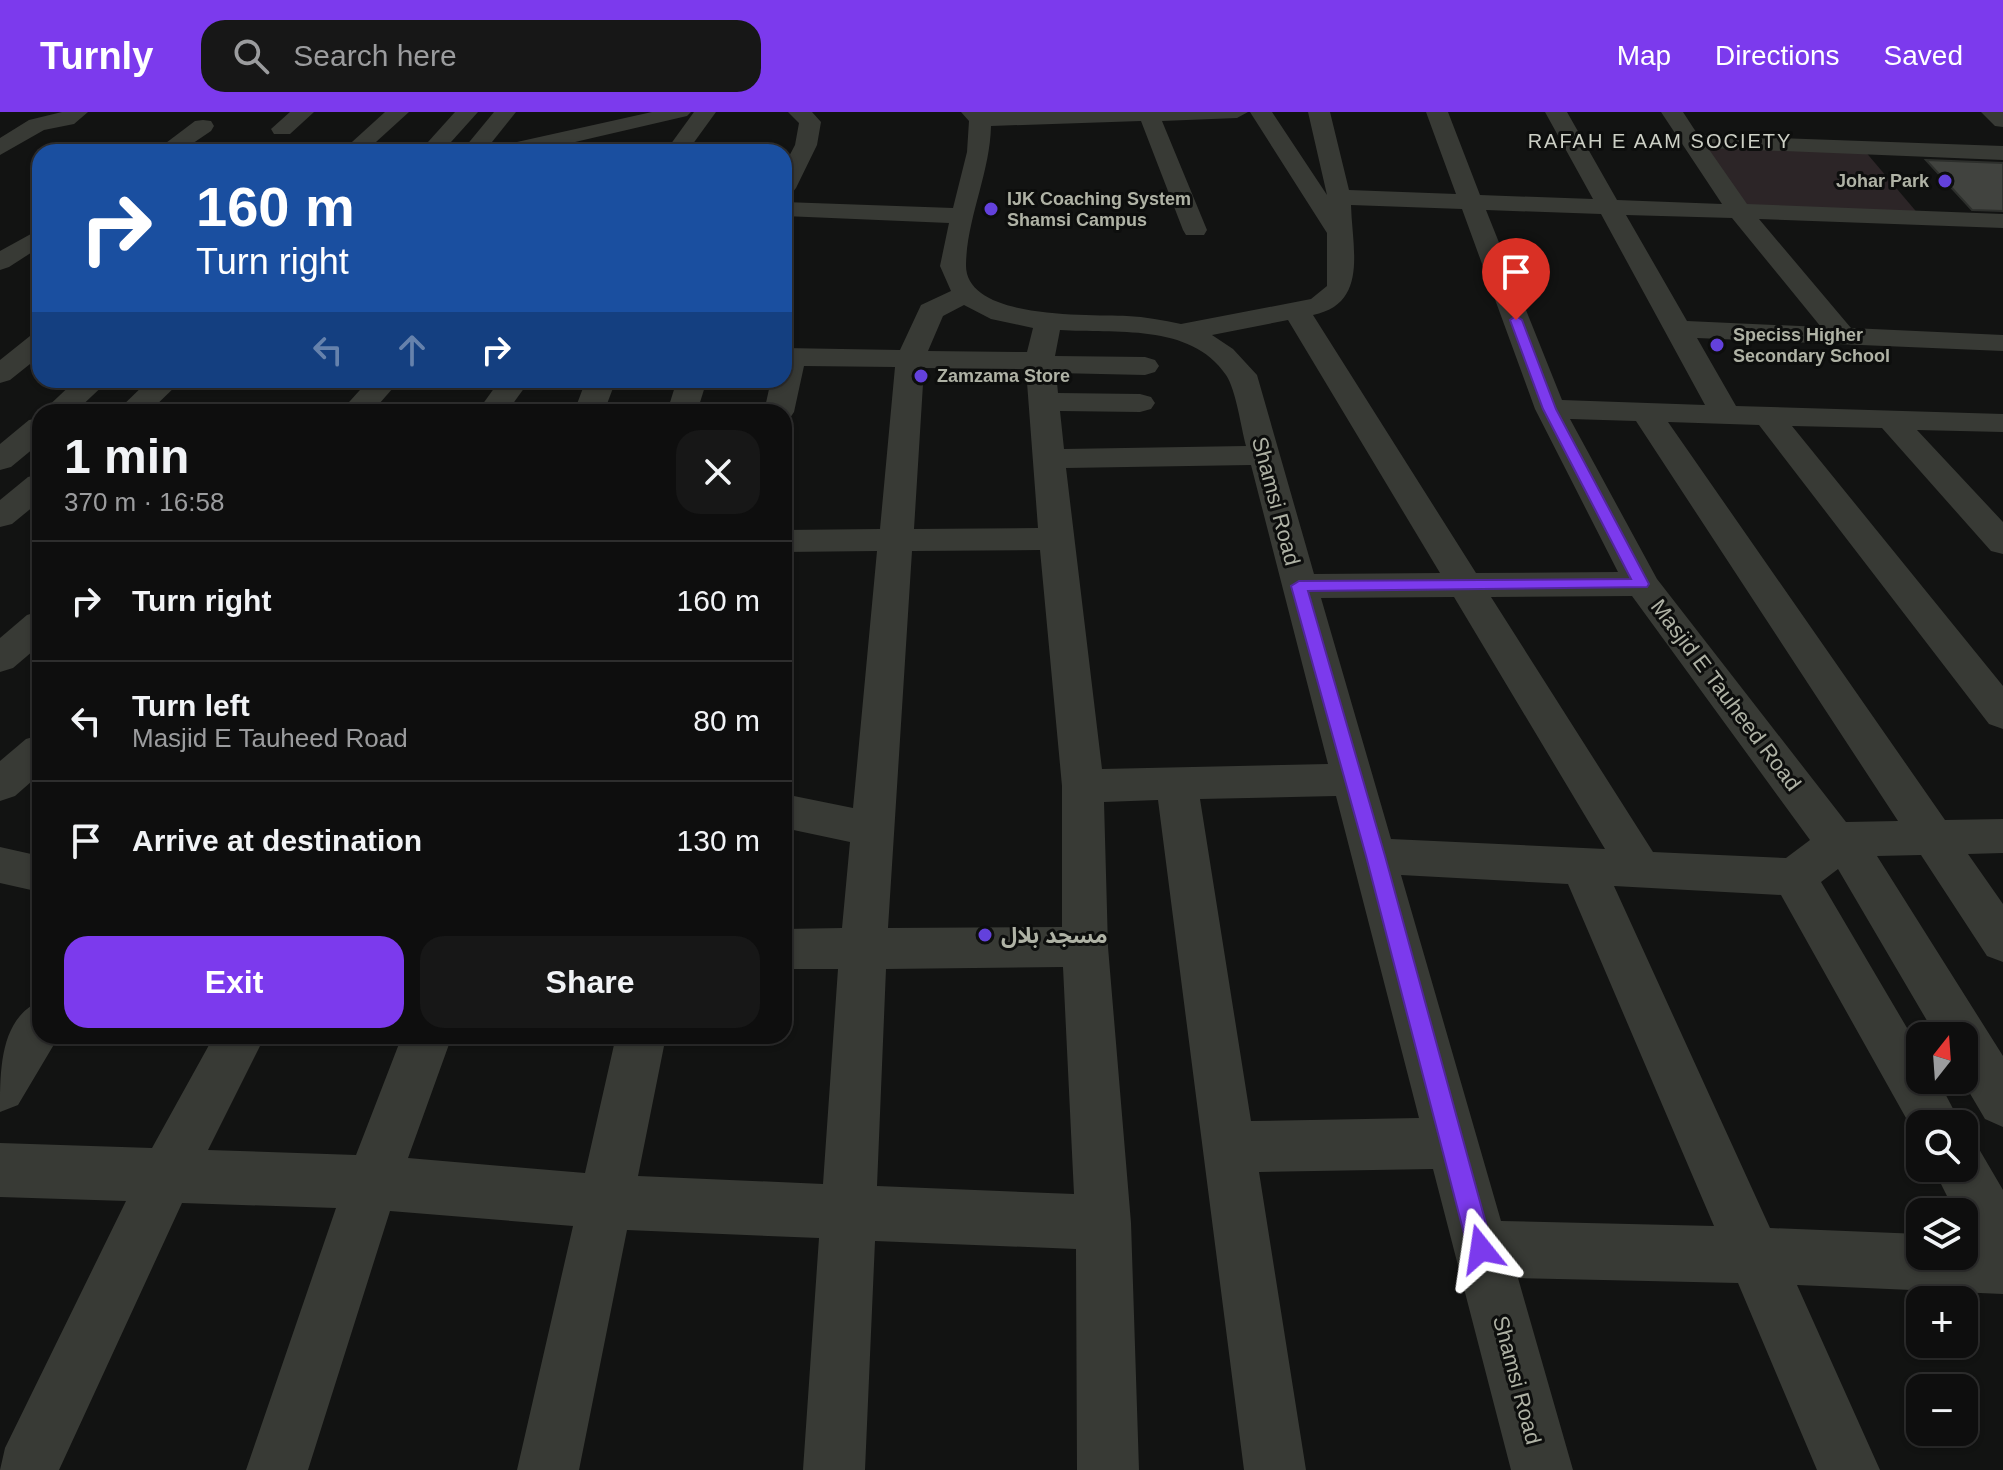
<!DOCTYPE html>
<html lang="en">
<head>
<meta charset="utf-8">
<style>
  :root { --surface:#0e0e0e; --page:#171717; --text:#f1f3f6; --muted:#9b9c9e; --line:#2e2e2e; --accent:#7c3aed }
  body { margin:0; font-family:Arial,"Noto Sans Arabic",sans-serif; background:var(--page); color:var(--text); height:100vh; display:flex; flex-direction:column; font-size:30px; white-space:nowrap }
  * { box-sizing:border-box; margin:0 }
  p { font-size:26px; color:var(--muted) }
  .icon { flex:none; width:44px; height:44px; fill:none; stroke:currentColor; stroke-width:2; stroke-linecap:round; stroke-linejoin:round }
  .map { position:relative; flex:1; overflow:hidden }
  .side { position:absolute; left:32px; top:292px; width:760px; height:640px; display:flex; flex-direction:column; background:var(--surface); border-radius:24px; box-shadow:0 2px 6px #0004,0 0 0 2px var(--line) }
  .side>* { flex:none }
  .hud { position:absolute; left:32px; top:32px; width:760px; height:244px; border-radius:24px; box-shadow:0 2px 6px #0004,0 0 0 2px var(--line); background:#1a4fa0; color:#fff; overflow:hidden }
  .needle { width:52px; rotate:17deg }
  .tools { position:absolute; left:1906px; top:910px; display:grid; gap:16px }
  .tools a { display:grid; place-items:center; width:72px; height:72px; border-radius:16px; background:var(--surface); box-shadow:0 2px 6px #0004,0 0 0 2px var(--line); font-size:40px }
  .pin { position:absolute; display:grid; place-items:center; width:68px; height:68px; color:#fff; margin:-82px -34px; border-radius:50% 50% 50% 0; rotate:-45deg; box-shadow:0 0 8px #0007 }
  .pin .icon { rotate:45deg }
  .me { position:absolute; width:88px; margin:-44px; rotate:345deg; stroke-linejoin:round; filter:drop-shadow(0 0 6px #0008) }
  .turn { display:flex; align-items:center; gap:28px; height:168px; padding:0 32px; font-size:36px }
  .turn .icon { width:104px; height:104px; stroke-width:2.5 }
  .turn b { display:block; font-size:56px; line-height:68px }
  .lanes { display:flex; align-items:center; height:76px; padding:0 32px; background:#0003; justify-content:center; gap:40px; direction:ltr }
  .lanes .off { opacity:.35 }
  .round { display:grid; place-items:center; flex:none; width:84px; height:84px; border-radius:24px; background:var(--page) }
  .headline { display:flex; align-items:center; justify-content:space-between; height:136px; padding:0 32px }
  h1 { font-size:48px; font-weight:600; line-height:60px }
  .cta { display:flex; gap:16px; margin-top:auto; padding:16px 32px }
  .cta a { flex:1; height:92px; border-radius:24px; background:var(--accent); color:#fff; font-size:32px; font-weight:600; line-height:92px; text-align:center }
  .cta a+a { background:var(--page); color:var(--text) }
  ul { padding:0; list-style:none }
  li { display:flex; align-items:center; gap:24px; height:120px; padding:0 32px; border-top:2px solid var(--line) }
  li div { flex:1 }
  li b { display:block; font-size:30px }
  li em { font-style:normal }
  header { display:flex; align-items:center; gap:48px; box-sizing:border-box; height:112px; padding:0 40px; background:var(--accent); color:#fff }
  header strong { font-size:38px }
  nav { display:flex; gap:44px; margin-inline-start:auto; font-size:28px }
  .search { width:560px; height:72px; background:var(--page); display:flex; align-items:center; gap:20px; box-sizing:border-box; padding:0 28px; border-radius:24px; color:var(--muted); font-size:30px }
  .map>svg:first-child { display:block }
  .green { fill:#2c2527 }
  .building { fill:#41433f; stroke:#2d2f2c; stroke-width:2 }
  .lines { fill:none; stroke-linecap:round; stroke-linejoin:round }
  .minor { fill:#383a35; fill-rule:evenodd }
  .route { fill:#7c3aed; stroke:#51269a; stroke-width:2 }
  .poi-dot { fill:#6341dc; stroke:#0d0e0d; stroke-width:3 }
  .labels { text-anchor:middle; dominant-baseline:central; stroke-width:6; stroke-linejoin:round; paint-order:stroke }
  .far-poi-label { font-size:18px; font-weight:bold; fill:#afb2a5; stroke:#0d0e0d; text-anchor:start }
  .far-neighbourhood-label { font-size:20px; letter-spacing:2px; fill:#cccfc5; stroke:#0d0e0d }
  .street-label { font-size:22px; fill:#afb2a5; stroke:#0d0e0d }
  .poi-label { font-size:22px; font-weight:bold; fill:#afb2a5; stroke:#0d0e0d; text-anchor:start }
</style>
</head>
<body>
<header>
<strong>Turnly</strong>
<div class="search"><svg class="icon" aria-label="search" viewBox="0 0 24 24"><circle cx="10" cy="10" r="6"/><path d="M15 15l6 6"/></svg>Search here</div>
<nav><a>Map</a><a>Directions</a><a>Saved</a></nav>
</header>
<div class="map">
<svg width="2003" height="1358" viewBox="0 0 2003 1358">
  <rect width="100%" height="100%" fill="#121312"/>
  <polygon class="green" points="1698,30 1864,38 1920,104 1747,98"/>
  <polygon class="building" points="1926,48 2003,51 2003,99 1972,98"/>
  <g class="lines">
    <g class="minor">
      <polygon points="62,0 88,0 74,12 44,18 0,43 0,26 29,8"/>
      <polygon points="290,0 314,0 290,22 274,22 271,17"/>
      <polygon points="385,0 409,0 365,40 341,40"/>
      <polygon points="455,0 478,0 442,40 419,40"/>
      <polygon points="494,0 516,0 484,40 461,40"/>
      <polygon points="652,0 691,0 687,4 532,40 492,40 495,35"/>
      <polygon points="694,0 716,0 687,40 665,40"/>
      <polygon points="788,0 812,0 821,10 817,33 796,76 792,81 784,83 784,54 795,33 799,11"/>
      <path d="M961,0H1248L1237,6L1162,9L1207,118L1204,123H1186L1183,118L1141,9L991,14C990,61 967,106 966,152C964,209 1091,202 1127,204C1146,205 1163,208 1181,212L1311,187L1327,174V121L1250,0H1272L1327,83L1308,0H1330L1349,78L1456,82L1426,0H1448L1480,83L1593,87L1545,0H1567L1617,88L1722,92L1661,0H1683L1698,23L2003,34V48L1708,36L1747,92L2003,102V116L1759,107L1851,216L2003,223V239L1697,226L1736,294L2003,302V320L1917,318L2003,410V442L1991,439L1882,316L1792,314L2003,574V617L1989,612L1759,313L1668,310L1945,708L2003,707V741L1968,742L2003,792V850L1987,844L1921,743L1877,744L2003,944V1015L1985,1007L1962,968L1964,924H1936L1838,757L1821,770L1920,938V968H1938L1961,1012H1920V1031L1781,783L1614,774L1770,1116L1920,1122V1144H1964V1124H1968L1964,1117V1100H1955L1933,1056H1964V1031L1979,1037L2003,1078V1182L1797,1173L1880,1358H1817L1738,1171L1518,1166L1573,1358H1511L1433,1057L1259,1060L1306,1358H1244L1158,688L1104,690L1108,835L1131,1111L1139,1358H1077L1076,1137L875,1129L865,1358H803L819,1126L627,1118L579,1358H517L573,1114L390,1099L308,1358H246L336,1096L182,1091L59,1358H0L5,1336L126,1089L0,1085V1031L152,1036L214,924H265L208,1038L356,1043L402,924H452L408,1046L585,1061L616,924H666L638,1064L823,1072L838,857H784V817L842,816L850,730L784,716V682L853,696L877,439L784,440V418L880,417L895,255L804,254L794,300L790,306L784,308V300H764L771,268H784V236L900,238L921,193L951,179L940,154L949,111L784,104V90L953,96L967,40L969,9ZM1351,93L1462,97L1535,297L1618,460L1476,461L1313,203C1369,192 1352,136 1351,93ZM1486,98L1601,102L1705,293L1562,288ZM1626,103L1732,106L1821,215L1687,209ZM964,193L991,207L1033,216L1027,240L928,239L943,204ZM1288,208L1440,461L1314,462L1257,263L1233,237L1212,223ZM1060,218C1114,222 1190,210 1226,263C1236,278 1241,315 1246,334L1064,337L1060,299L1140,300L1151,297L1155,291L1151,285L1140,282L1058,281L1056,261L1145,263L1155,260L1159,254L1155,248L1145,245L1055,244ZM924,256L1026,257L1038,416L914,417ZM1570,307L1636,309L1898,709L1846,710L1657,467ZM1251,353L1328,652L1102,657L1066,356ZM1040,438L1062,674V815L888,816L912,439ZM1632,484L1810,728L1786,746L1653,740L1491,485ZM1454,485L1605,737L1391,727L1321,486ZM1336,684L1419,1006L1251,1009L1200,687ZM1401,763L1568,772L1714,1114L1501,1109ZM1063,855L1074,1082L877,1074L886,857Z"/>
      <polygon points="1981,0 2003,0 2003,15 1995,14"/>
      <polygon points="203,8 211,9 214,14 211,19 180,40 154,40 195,9"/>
      <polygon points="40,117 40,135 9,155 0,158 0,139"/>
      <polygon points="40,222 40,244 10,268 0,271 0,248 30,224"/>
      <polygon points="76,268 109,268 75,300 42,300"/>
      <polygon points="149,268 182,268 149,300 116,300"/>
      <polygon points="369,268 400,268 372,300 340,300"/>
      <polygon points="500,268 530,268 507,300 477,300"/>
      <polygon points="586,268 616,268 604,300 574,300"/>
      <polygon points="677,268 707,268 697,300 667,300"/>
      <polygon points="40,306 40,331 11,355 0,358 0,332 29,308"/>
      <polygon points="40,362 40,389 12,412 0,415 0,388 28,365"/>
      <polygon points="40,499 40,533 13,556 0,560 0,526 27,503"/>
      <polygon points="40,623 40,662 15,684 0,689 0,649 26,627"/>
      <polygon points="0,735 40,744 40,780 0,771"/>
      <path d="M40,889V924H59L18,993L0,1000C0,957 0,907 40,889Z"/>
    </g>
  </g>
  <polygon class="route" points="1516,204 1522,208 1556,297 1649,472 1647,475 1308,479 1385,744 1493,1137 1489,1145 1481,1149 1472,1145 1468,1137 1366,744 1291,474 1299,469 1631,467 1543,297 1510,208"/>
  <g class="poi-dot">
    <circle cx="1945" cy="69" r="8"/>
    <circle cx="991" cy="97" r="8"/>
    <circle cx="1717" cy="233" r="8"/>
    <circle cx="921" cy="264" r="8"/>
    <circle cx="985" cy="823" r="8"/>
  </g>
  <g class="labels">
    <g class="far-poi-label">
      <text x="1929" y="69" text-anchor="end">Johar Park</text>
      <text x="1007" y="87">IJK Coaching System<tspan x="1007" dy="21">Shamsi Campus</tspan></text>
      <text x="1733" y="223">Speciss Higher<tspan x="1733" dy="21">Secondary School</tspan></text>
      <text x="937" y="264">Zamzama Store</text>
    </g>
    <g class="far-neighbourhood-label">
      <text x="1660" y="29">RAFAH E AAM SOCIETY</text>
    </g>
    <g class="street-label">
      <text transform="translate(1276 389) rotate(75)">Shamsi Road</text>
      <text transform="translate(1726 583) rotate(53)">Masjid E Tauheed Road</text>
      <text transform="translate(1517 1268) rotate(75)">Shamsi Road</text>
    </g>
    <g class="poi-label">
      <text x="1001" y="823">مسجد بلال</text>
    </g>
  </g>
</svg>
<div class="tools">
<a><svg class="needle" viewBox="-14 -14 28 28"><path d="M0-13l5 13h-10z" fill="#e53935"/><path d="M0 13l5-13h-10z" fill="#9b9c9e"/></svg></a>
<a><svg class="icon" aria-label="search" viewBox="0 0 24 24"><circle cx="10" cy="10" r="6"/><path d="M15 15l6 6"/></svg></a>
<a><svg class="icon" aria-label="layers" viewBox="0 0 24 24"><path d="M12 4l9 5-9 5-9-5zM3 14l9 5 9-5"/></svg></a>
<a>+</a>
<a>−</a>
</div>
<div class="pin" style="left:1516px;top:208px;background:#d93025"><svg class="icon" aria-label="arrive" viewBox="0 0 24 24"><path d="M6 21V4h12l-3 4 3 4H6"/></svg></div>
<svg class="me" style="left:1481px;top:1137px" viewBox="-20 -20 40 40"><path d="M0-17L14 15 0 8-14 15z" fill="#7c3aed" stroke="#fff" stroke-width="4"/></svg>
<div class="hud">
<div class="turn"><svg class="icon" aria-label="right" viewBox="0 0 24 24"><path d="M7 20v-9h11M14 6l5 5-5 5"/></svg><div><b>160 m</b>Turn right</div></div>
<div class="lanes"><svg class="icon off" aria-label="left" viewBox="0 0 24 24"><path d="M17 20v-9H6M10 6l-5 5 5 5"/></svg><svg class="icon off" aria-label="ahead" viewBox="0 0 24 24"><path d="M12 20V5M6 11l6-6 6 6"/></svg><svg class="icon" aria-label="right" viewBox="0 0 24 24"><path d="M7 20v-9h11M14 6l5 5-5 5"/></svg></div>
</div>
<section class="side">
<div class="headline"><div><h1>1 min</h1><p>370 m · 16:58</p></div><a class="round"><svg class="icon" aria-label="close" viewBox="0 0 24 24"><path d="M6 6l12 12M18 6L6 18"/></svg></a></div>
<ul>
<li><svg class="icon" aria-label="right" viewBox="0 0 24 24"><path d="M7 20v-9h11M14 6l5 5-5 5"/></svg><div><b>Turn right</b></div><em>160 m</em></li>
<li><svg class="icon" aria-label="left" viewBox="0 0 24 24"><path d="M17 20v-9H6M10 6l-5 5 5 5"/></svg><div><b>Turn left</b><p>Masjid E Tauheed Road</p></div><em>80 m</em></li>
<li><svg class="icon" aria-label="arrive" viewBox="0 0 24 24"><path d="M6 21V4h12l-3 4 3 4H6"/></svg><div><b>Arrive at destination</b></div><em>130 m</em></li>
</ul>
<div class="cta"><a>Exit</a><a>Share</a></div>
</section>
</div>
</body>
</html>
